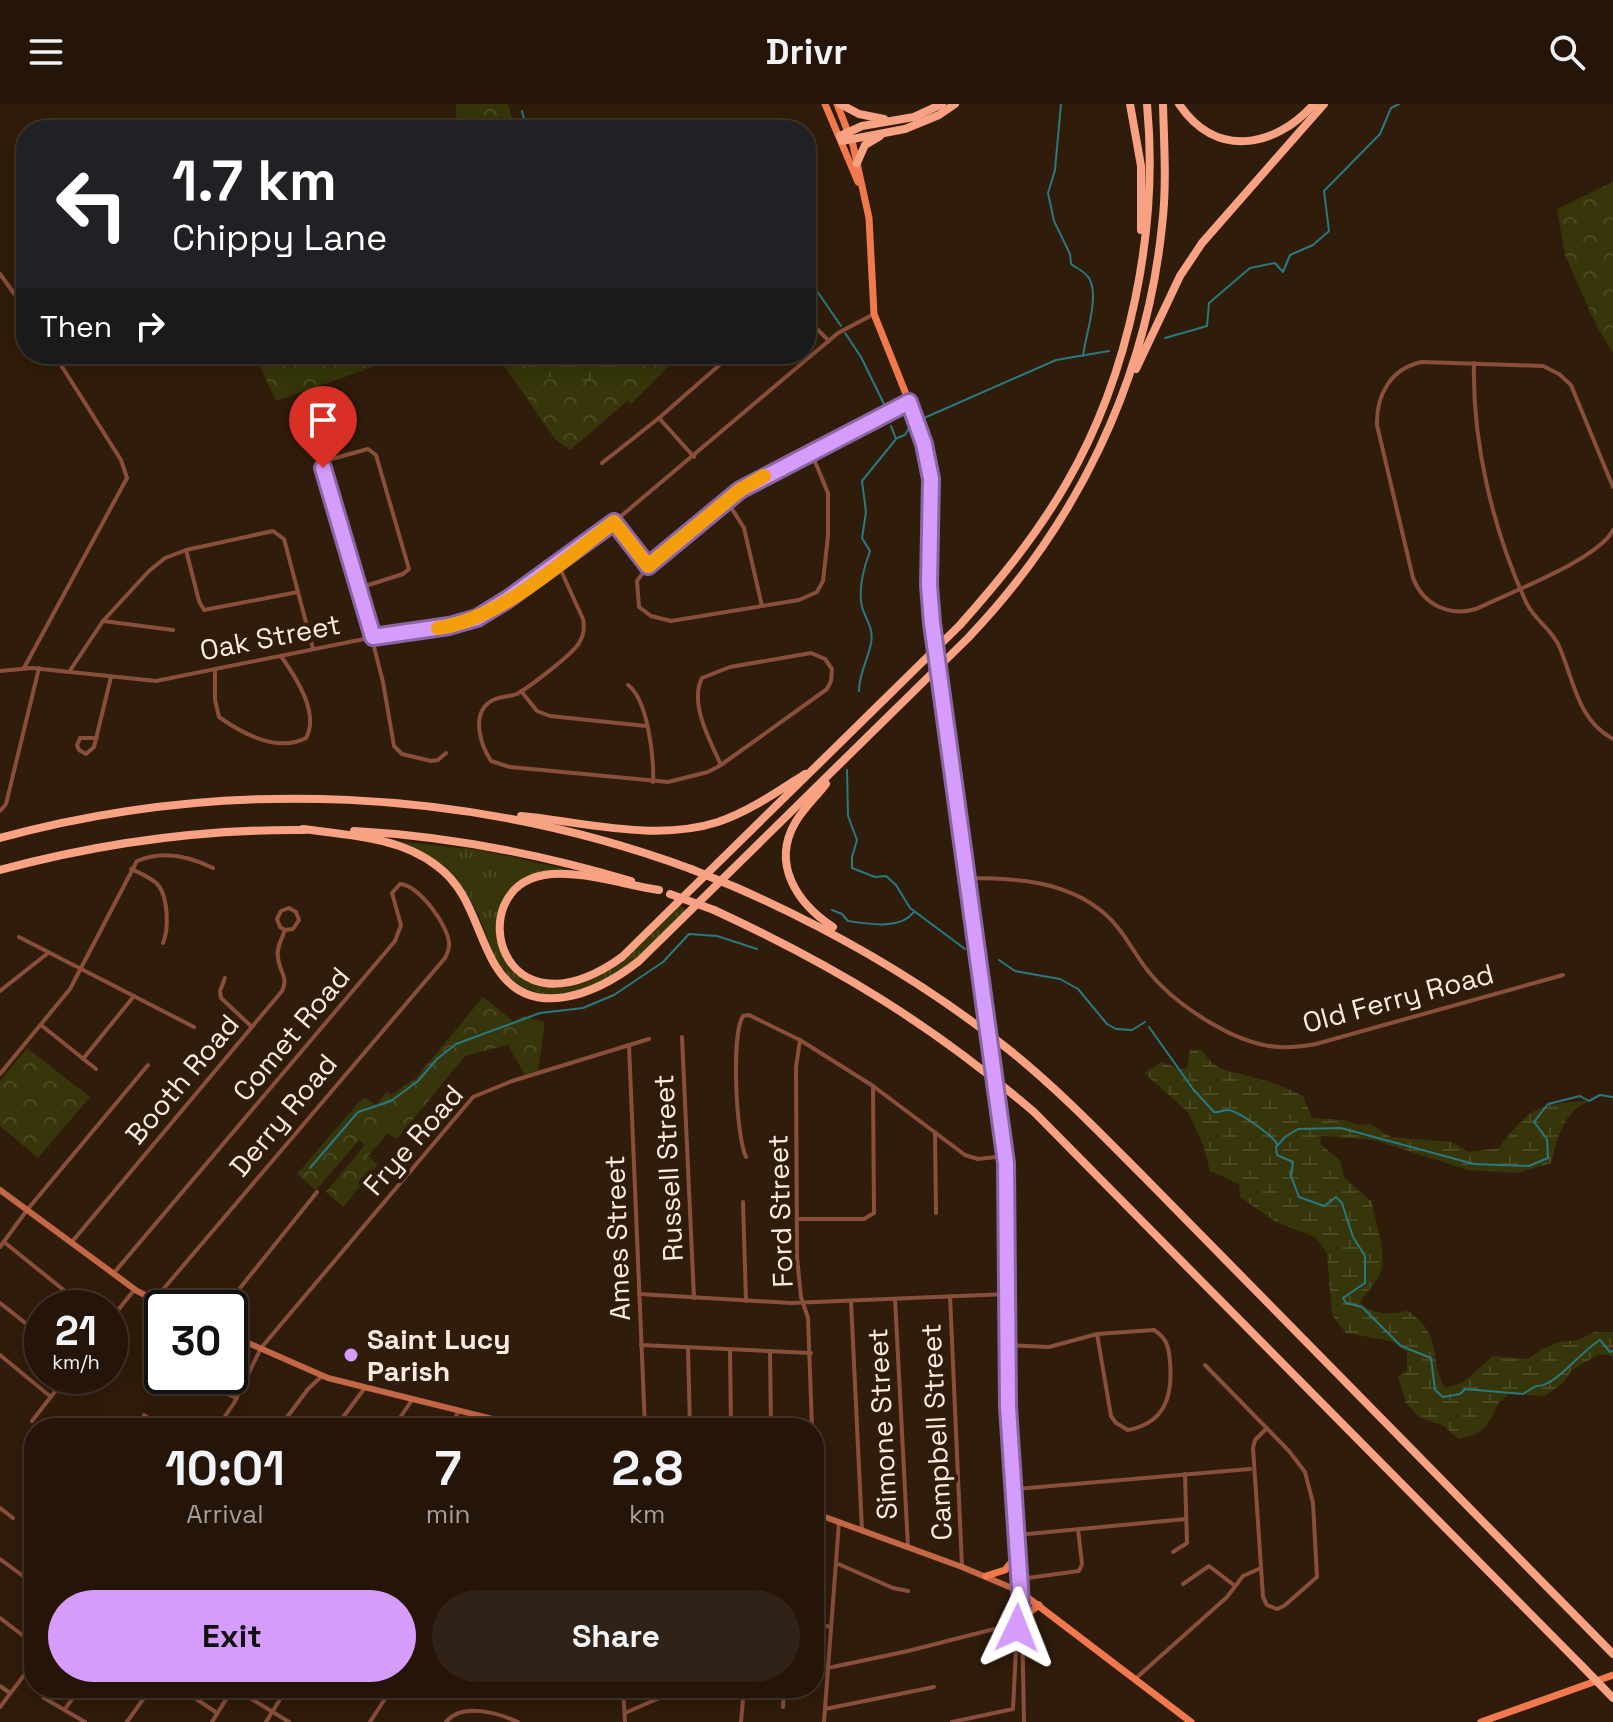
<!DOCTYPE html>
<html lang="en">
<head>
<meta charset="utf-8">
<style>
  :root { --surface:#241508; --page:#302216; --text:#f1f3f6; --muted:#a39f9c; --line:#413429; --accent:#d59cfb }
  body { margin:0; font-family:"Space Grotesk",sans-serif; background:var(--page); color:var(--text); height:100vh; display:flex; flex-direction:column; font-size:30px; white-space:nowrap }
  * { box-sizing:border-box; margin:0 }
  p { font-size:26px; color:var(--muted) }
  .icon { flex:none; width:44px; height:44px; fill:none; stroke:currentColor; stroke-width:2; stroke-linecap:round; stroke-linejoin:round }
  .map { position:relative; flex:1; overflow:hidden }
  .panel { position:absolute; left:24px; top:1314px; width:800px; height:280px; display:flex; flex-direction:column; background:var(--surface); border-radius:32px; box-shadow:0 4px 20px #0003,0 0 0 2px var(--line) }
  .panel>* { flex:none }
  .guide { position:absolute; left:16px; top:16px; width:800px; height:244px; border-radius:32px; box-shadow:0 4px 20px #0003,0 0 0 2px var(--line); background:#202124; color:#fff; overflow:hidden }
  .speed { position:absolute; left:24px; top:1186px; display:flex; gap:16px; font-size:40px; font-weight:700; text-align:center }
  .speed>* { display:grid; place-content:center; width:104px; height:104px; border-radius:50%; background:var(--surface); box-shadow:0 4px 20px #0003,0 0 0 2px var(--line); line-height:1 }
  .speed small { font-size:20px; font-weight:400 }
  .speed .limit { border:4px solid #111; border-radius:12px; background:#fff; color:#111 }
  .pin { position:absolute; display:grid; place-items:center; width:68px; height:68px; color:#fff; margin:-82px -34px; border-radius:50% 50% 50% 0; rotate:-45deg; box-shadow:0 0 8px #0007 }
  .pin .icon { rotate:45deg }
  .me { position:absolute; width:88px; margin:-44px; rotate:2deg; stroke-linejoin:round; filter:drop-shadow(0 0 6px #0008) }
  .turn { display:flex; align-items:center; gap:28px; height:168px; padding:0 24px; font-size:36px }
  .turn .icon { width:104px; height:104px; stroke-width:2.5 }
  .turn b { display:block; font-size:56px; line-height:68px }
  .then { display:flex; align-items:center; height:76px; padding:0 24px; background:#0003; gap:16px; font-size:30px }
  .eta { display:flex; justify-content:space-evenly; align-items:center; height:136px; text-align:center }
  .eta b { font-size:48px; font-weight:700; line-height:56px }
  .button { display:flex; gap:16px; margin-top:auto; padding:16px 24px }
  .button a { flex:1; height:92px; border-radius:48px; background:var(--accent); color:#111; font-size:32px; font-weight:700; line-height:92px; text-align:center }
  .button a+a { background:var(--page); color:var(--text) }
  header { display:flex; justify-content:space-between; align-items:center; height:104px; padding:0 24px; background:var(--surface); font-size:36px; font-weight:700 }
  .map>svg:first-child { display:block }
  .grass { fill:url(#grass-tufts) }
  .forest { fill:url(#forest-crowns) }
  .wetland { fill:url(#wetland-marsh) }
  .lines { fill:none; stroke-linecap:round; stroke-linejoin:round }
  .stream { stroke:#297981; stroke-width:2 }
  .street { stroke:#894f3b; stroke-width:4 }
  .secondary { stroke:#c46747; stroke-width:6 }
  .primary { stroke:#f2794e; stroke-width:7 }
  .highway { stroke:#f8a183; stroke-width:8 }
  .primary-bridge { stroke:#f2794e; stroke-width:7 }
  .highway-bridge { stroke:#f8a183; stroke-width:8 }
  .route-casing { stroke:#8a65a3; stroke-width:20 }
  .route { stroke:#d59cfb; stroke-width:14 }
  .slow { stroke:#f59e0b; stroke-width:14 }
  .poi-dot { fill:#d59cfb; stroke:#301c0a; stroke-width:3 }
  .labels { text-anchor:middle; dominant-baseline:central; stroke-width:8; stroke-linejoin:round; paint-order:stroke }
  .street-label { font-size:28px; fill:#faece1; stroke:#301c0a }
  .poi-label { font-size:28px; font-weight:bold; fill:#faece1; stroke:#301c0a; text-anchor:start }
</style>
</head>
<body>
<header><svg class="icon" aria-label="menu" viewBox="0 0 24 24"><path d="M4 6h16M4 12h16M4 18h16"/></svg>Drivr<svg class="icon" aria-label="search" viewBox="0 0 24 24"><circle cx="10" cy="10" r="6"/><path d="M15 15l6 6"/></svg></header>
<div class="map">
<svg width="1613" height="1618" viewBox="0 0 1613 1618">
  <defs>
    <pattern id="grass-tufts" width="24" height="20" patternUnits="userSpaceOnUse" patternTransform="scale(2)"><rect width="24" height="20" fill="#36360a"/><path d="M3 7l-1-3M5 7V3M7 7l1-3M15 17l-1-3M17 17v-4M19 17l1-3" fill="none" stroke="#4a4a22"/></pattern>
    <pattern id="forest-crowns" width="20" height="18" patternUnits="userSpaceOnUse" patternTransform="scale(2)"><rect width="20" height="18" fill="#36360a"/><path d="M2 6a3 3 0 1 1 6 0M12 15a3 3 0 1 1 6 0" fill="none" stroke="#4a4a22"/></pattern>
    <pattern id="wetland-marsh" width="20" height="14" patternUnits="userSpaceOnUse" patternTransform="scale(2)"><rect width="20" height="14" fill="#36360a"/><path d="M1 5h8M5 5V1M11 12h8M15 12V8" fill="none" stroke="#4a4a22"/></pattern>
  </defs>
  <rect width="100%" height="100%" fill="#301c0a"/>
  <path class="grass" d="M395,737L479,746L580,768C529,763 527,770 500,810L506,854C517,862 529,875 541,880C586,902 652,830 680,802L689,806C669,824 649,849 627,864C588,889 533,908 501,863C491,848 486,829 479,812C460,770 436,755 395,737Z"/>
  <g class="forest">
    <polygon points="456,0 508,0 515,26 457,26"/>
    <polygon points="1613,78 1613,249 1597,223 1565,151 1557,105"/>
    <polygon points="254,250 410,250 276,297"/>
    <polygon points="496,250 668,250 661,255 678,253 631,300 627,297 570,346 555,335"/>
    <polygon points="483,893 514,918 523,912 545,918 538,966 525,971 508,941 465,952 397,1035 388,1029 368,1052 378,1061 343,1103 326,1088 365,1041 359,1036 316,1086 297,1070 359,998 365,994 376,1001 387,987 391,991 415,975"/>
    <polygon points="27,944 90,993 38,1054 0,1022 0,977"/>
  </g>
  <g class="wetland">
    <polygon points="519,250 656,250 637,262 587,277 533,272"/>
    <path d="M1190,946H1202C1215,969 1233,967 1256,974C1272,978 1288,984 1303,992L1312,1014L1344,1016L1357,1021L1370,1020L1391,1033L1451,1038L1469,1048L1499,1044C1530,1003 1538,999 1589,997C1561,1010 1559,1031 1551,1059L1516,1069L1468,1066L1374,1036L1321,1032L1320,1040L1340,1056L1344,1073L1372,1098C1375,1121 1387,1144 1381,1167C1378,1178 1365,1189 1360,1199C1378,1213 1387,1210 1408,1207C1445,1233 1428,1254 1445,1284L1462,1279L1493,1252L1528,1255L1542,1245L1560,1238L1579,1236L1594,1228H1613V1252L1599,1250L1572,1266L1563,1279L1545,1292L1509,1290C1492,1302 1496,1312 1483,1325C1477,1331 1467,1333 1459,1335L1443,1322L1419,1313L1406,1299L1398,1273L1407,1267V1248L1391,1237L1346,1229L1332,1211L1327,1149L1315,1133L1276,1118L1240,1093L1239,1080L1210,1067L1203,1041L1188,1008L1144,969L1162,958L1180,965L1187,964Z"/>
  </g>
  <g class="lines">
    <g class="stream">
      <path d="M1061,0L1055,66L1048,89L1054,117L1070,150L1071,160C1077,165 1086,167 1090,176C1099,195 1085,233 1083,252"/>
      <polyline points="522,7 527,26"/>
      <polyline points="806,171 841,222"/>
      <polyline points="845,229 861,253 884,300"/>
      <polyline points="1165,234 1207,222 1209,199 1250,164 1275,159 1283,168 1290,151 1313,141 1329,127 1324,87 1380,30 1391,4 1399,0"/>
      <polyline points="924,314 1056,256 1109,247"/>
      <polyline points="897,334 905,331 912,319"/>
      <path d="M859,587C859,569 868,556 871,539C874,525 866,516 862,503C858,485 864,463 870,447L862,434L866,408L862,377L896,335L891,322"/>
      <polyline points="847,666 848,712 857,736 852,753 852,764 875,773 886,772 896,781 910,804 965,845"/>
      <path d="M832,806L842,810L848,817C869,820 900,826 914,808"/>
      <polyline points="999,856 1015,867 1060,875 1078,885 1107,920 1116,925 1132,926 1145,918"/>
      <path d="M1149,923L1193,985L1214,1008C1219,1009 1223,1006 1227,1006C1238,1006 1273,1032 1277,1040"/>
      <path d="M1613,993L1600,991L1589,997L1580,992L1548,1000L1534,1018L1547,1035L1548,1054L1529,1062L1474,1060L1341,1024L1298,1025L1285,1033L1276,1043L1277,1051L1293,1058L1291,1072L1299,1093L1324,1102L1336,1093L1342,1099L1353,1133L1365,1152V1179L1343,1194L1346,1199L1362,1203L1401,1242L1431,1254L1435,1286L1443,1293L1460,1290L1465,1285L1523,1290L1536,1282C1554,1284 1581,1247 1600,1236L1610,1248L1613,1247"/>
      <polyline points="310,1064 358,1008 391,997 418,977 437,955 456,940 540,909 583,904 614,891 663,858 689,830 717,832 757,845"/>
    </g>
    <g class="street">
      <polyline points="0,170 26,206"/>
      <polyline points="806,214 829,237"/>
      <path d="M1474,259C1472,338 1493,426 1526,498C1534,516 1552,525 1559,542C1574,576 1577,616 1613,635"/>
      <polygon points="811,348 828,389 828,432 823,477 817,488 799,496 671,517 651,512 639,503 637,477 648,462 740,386"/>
      <polyline points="811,348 909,299"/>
      <polyline points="694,353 659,314 732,250"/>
      <polyline points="602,359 659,314"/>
      <path d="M1613,383L1571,281L1559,270L1543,262L1422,258C1391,264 1376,291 1377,321L1413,474C1423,500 1448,513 1476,505C1508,489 1598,456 1613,426"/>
      <polyline points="727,397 744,424 762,502"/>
      <polyline points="614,418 648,462"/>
      <polyline points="186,446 199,497 204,506 298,488"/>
      <path d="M558,460L583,515C585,524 584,531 579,539C572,551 529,583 517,590C509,593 500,592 493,596C470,608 480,640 491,657L510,663L668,678L708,668L721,661"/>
      <polyline points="359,484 323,364 328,356 368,345 376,351 409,465 403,470 359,484 383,578 394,642 402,650 431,657 438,656 446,649"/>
      <polyline points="103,517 173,526"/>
      <path d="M811,549L825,555L832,565L831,577L827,585L721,661C710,637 689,599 702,574L730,563Z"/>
      <polyline points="24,564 127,374 121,356 54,250"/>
      <path d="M215,565V596L219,613C243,630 277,649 306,634C320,609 295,572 281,552"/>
      <polyline points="0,567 32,564 156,577 384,531 467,518 508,495 614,418 838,229 874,210"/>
      <polyline points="69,568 103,517 149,467 165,454 186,446 273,427 284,435 313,545"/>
      <path d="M628,581C648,596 654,653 653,678"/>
      <polyline points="521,587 537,607 550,612 646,622"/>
      <polyline points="97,634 80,634 77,641 79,646 86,650 94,643 111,573"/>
      <polyline points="0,707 6,700 39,564"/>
      <path d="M131,765C140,769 153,774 159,782C168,795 169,825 163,839"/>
      <path d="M969,774C1016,774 1066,777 1104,809C1123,825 1133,848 1148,867C1175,901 1236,941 1279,943C1291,944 1304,942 1316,940L1563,871"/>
      <polyline points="19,833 194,923"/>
      <polyline points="225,874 220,887 221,894 252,923"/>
      <polyline points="0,887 48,849"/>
      <polyline points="41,921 96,965"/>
      <polyline points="682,933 694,1194"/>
      <polyline points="800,936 796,963 797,1153 801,1193 808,1214 812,1324"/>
      <polyline points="629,941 645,1324"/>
      <polyline points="83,955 134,892"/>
      <path d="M0,970L70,885L137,757C162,746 189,752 213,764"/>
      <polyline points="935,1028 936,1109"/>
      <path d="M746,1053C736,1032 731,931 743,912L749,911L800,936L873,982L965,1051L978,1055L1005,1052"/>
      <polyline points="743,1098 746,1197"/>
      <polyline points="797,1115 864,1115 874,1109 873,982"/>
      <polyline points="4,1138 86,1204"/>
      <path d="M71,1139L282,887C289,873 279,868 278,853C276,844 282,835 285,826L293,825L299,816L296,808L289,804L281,807L277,815L280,823L285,826"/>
      <polyline points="0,1143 27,1106 148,961"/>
      <path d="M113,1170L395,837L401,821L392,789L400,780C418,780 451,824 449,842C449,846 447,850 445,854L154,1196"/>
      <polyline points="639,1190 791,1199 1008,1190"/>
      <polyline points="950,1192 962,1463"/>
      <polyline points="895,1195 908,1443"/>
      <polyline points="851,1197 862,1426"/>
      <polyline points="0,1199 42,1232"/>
      <polyline points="224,1204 317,1088"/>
      <polyline points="110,1216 135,1185"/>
      <polyline points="641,1241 811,1249"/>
      <path d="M1007,1241L1049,1243L1097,1230L1111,1312L1116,1319L1128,1326C1165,1319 1173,1292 1170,1258C1169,1244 1167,1234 1154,1226L1097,1230"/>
      <polyline points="688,1244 690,1324"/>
      <polyline points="730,1246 731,1324"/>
      <polyline points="770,1247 771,1324"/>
      <polyline points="0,1251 51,1293"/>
      <polyline points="146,1256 162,1263"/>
      <polyline points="1205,1261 1289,1347 1305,1368 1313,1399 1317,1473 1284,1502 1277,1505 1267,1501 1263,1493 1253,1344 1255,1336 1267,1324"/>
      <polyline points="183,1272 237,1294"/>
      <polyline points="144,1311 161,1324"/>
      <polyline points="32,1317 67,1272"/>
      <polyline points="217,1324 234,1299 261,1244 473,993 512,977 649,935"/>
      <polyline points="279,1324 308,1285 322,1272"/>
      <polyline points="335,1324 364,1285"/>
      <polyline points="393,1324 412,1296"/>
      <polyline points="449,1324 459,1307"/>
      <polyline points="494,1324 498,1317"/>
      <polyline points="1015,1385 1250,1365"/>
      <polyline points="0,1404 13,1414"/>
      <polyline points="1017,1431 1186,1415"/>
      <polyline points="1173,1448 1187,1439 1185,1370"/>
      <polyline points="0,1455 34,1480"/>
      <polyline points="836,1459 893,1484 908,1487"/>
      <polyline points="1020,1475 1079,1467 1082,1460 1078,1425"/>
      <polyline points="1183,1480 1209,1462 1235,1482"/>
      <polyline points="1019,1490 1022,1514 1024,1618"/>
      <polyline points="0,1514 34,1540"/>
      <polyline points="814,1520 831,1523"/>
      <polyline points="828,1564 908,1547 1010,1521 1022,1514"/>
      <polyline points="1135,1575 1227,1493 1243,1472 1261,1464"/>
      <polyline points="0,1582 10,1589"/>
      <polyline points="180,1584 217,1609"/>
      <polyline points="234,1584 289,1618"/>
      <polyline points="623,1584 625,1618"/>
      <polyline points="44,1594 85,1618"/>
      <polyline points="0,1603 34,1558"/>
      <polyline points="783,1603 784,1584"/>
      <polyline points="65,1605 80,1584"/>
      <polyline points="825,1605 934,1583"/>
      <polyline points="625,1609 682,1584"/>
      <polyline points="127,1618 151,1584"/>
      <polyline points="212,1618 233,1584"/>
      <polyline points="266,1618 287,1584"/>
      <polyline points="370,1618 392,1584"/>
      <path d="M446,1618C462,1598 498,1609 518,1618"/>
      <polyline points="741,1618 744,1584"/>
      <polyline points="824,1618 839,1418"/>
      <polyline points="952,1618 1013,1605 1017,1524 1021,1515"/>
    </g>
    <g class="secondary">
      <polyline points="0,1086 137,1187 171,1204"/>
      <polyline points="230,1231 328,1274 529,1324"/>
      <polyline points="814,1409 962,1463 1019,1487"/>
    </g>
    <g class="primary">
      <polyline points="825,0 858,78"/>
      <polyline points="837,0 853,41 869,114 874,210 920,325 930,364 933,396 929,481 933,528"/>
      <polyline points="942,584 986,909"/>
      <polyline points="998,1001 1006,1059 1008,1303 1019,1487 1191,1618"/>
      <polyline points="986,1472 1005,1466 1015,1454"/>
      <polyline points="1022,1514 1039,1501"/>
      <polyline points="1481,1618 1613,1571"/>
    </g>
    <g class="highway">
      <polyline points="840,0 859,10 884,15"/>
      <polyline points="1130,0 1141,62 1141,126"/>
      <path d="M1179,0C1215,54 1274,45 1314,0"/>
      <polyline points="840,32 862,22 914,13 942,0"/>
      <polyline points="842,37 905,25 939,11 955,0"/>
      <polyline points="857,59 865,41 880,32"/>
      <polyline points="1136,265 1180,172 1202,139 1324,0"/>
      <path d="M826,680C816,693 803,705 795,719C771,761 798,800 833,823"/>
      <path d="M521,712C585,718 655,738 718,718C750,707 777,688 805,670"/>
      <path d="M303,725C348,731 400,733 437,762C471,787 475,827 495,861C530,920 598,889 639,857L968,534C1076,421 1146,278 1162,122C1167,81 1164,41 1163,0"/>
      <path d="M354,727C449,732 540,750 631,777"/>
      <path d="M0,734C227,672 471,684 691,765"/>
      <path d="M0,766C100,739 201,725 304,726"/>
      <path d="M735,783C833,826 924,878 1008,945C1057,984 1101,1030 1146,1075L1613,1550"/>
      <path d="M659,786C625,781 577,765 544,771C461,785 499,941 622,853L960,521C999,477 1036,432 1066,380C1130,270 1159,126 1147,0"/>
      <path d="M714,806C837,863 931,920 1034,1008L1582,1562"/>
    </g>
    <g class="primary-bridge">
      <polyline points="933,528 942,584"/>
      <polyline points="986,909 998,1001"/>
    </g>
    <g class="highway-bridge">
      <polyline points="691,765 735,783"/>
      <polyline points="670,790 714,806"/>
      <polyline points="1582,1562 1613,1594"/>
    </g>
  </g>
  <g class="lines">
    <defs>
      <polyline id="route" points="323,364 373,533 449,522 477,514 508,495 614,418 648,462 740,386 909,298 924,340 931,375 929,481 932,519 1006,1059 1008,1303 1022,1514 1017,1524"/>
    </defs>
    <use href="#route" class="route-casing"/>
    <use href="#route" class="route"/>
    <path class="slow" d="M438,524C501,515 564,456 614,418L648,462L740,386L764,372"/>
  </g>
  <circle class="poi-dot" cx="351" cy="1251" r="8"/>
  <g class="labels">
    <g class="street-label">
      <text transform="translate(270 533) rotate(-11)">Oak Street</text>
      <text transform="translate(1398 894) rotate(-15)">Old Ferry Road</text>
      <text transform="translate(291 930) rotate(-50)">Comet Road</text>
      <text transform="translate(182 975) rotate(-50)">Booth Road</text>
      <text transform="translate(283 1011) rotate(-50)">Derry Road</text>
      <text transform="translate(413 1036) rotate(-49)">Frye Road</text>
      <text transform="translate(668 1064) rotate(-93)">Russell Street</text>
      <text transform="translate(780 1107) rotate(-92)">Ford Street</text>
      <text transform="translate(617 1134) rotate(-92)">Ames Street</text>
      <text transform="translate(882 1320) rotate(-93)">Simone Street</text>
      <text transform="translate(936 1328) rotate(-93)">Campbell Street</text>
    </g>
    <g class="poi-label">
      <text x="367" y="1235">Saint Lucy<tspan x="367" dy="32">Parish</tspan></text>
    </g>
  </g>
</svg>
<div class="speed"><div>21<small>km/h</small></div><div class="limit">30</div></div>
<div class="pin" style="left:323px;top:364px;background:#d93025"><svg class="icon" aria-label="arrive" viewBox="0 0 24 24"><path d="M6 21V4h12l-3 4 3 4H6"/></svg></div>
<svg class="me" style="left:1017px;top:1524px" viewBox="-20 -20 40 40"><path d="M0-17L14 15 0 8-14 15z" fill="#d59cfb" stroke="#fff" stroke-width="4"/></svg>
<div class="guide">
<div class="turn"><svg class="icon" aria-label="left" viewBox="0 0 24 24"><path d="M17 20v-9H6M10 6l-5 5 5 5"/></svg><div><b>1.7 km</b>Chippy Lane</div></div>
<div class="then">Then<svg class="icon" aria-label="right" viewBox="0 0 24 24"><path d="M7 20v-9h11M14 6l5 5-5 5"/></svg></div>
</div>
<section class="panel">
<div class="eta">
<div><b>10:01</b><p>Arrival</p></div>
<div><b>7</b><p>min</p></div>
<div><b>2.8</b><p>km</p></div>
</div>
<div class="button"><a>Exit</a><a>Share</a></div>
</section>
</div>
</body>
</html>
